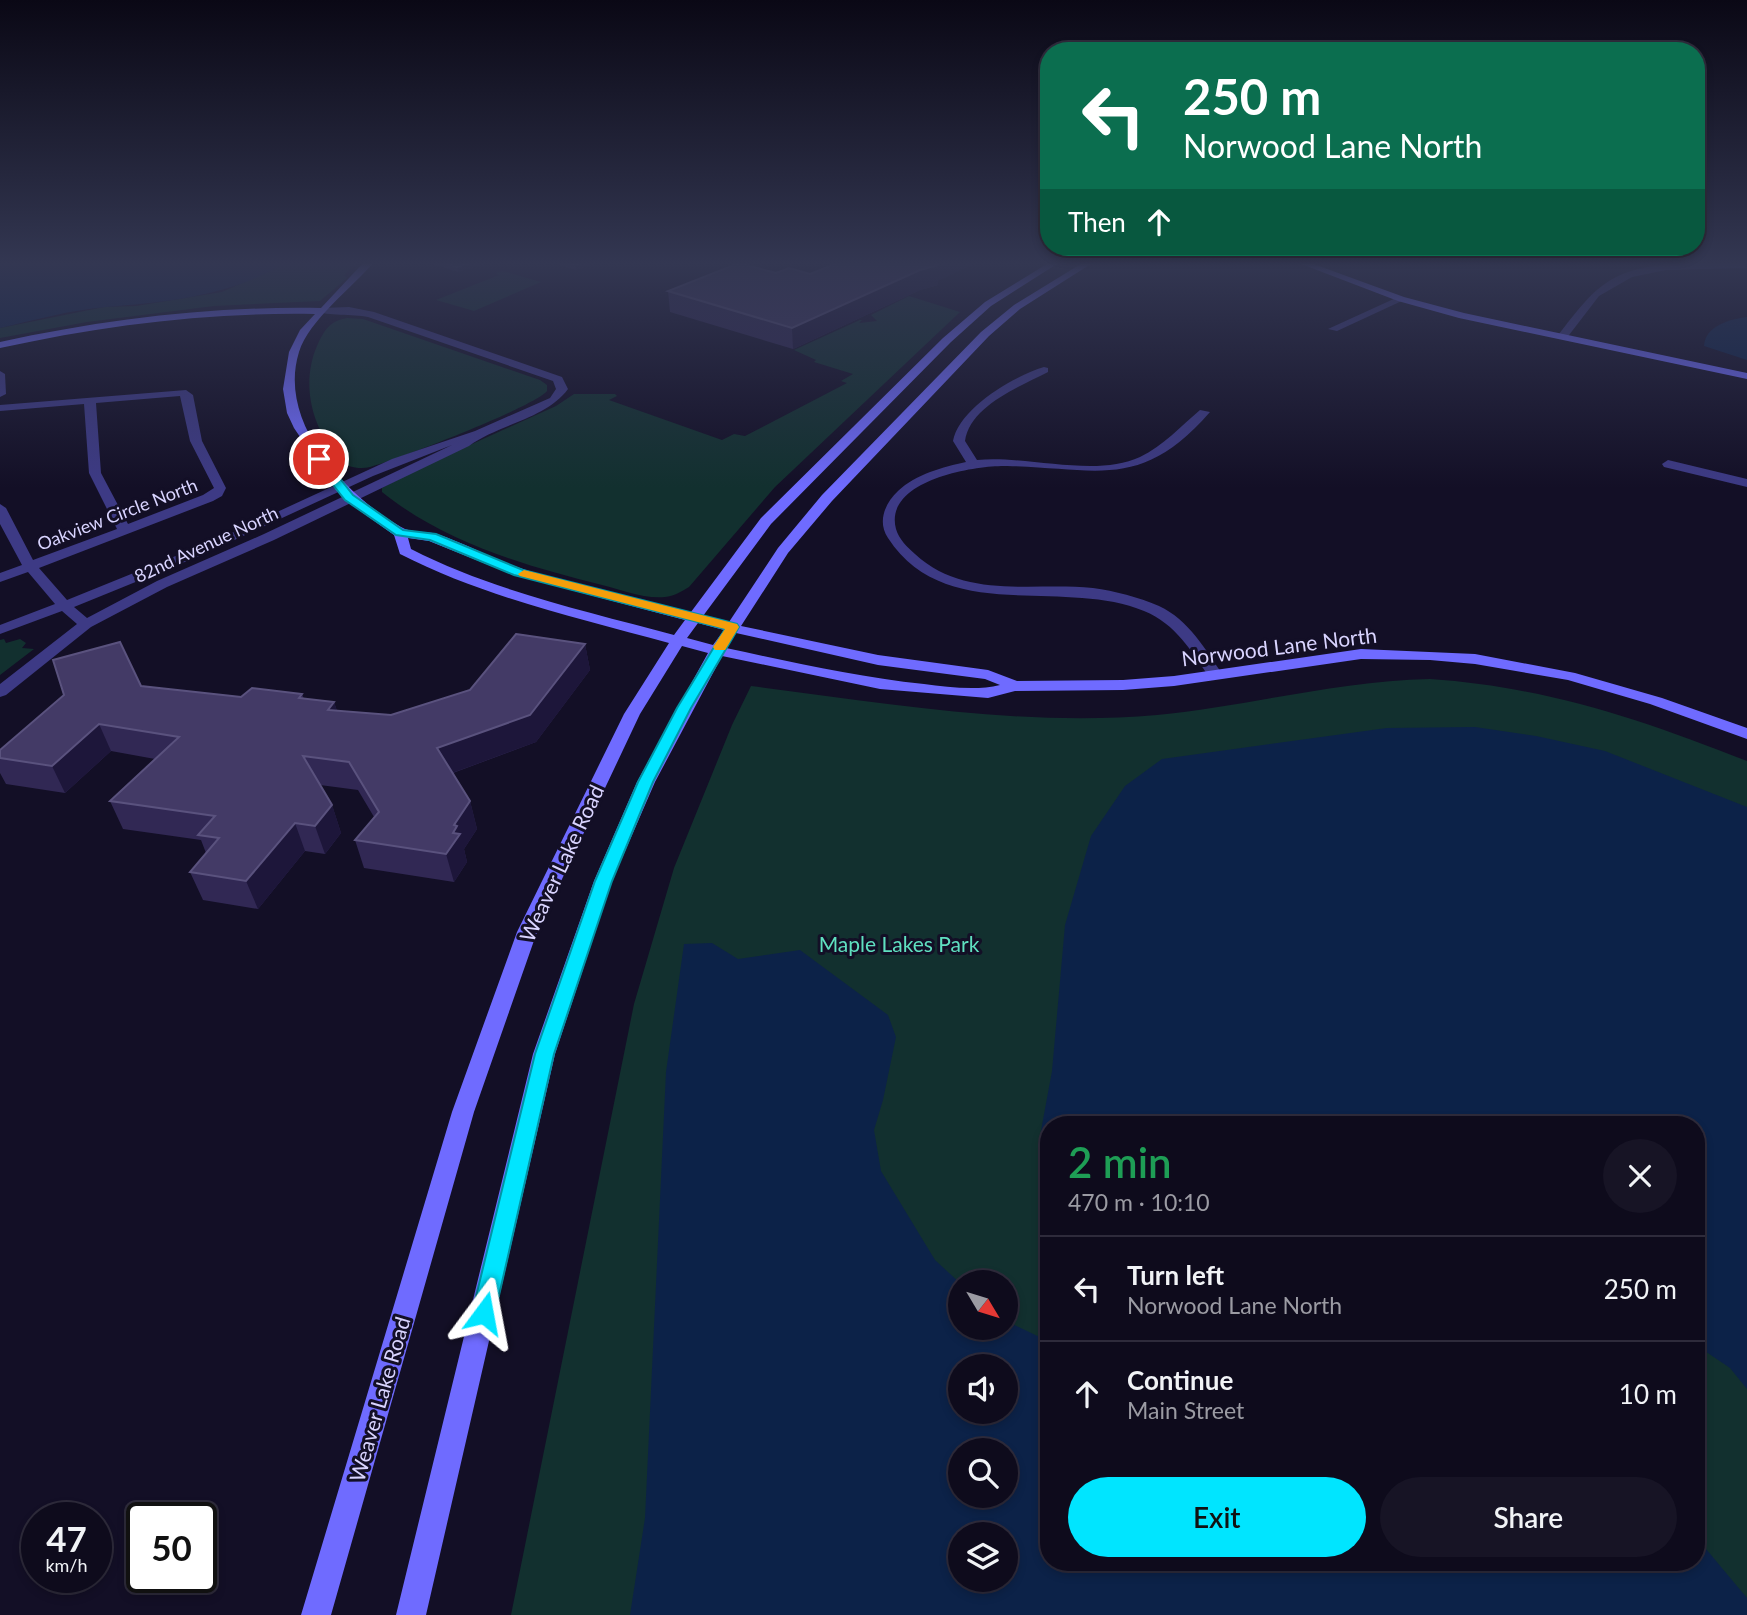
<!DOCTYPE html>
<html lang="en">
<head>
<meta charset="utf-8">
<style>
  :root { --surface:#0e0b1c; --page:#171425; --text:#f1f3f6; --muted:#9b9ba3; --line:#2e2b3b; --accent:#00e5ff }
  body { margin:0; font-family:Lato,sans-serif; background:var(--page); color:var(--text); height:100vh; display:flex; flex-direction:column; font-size:26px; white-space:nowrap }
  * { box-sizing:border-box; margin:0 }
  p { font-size:23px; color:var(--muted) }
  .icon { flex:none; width:38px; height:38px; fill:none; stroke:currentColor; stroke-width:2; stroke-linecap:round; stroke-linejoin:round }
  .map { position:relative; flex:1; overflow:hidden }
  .side { position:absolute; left:1040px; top:1116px; width:665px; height:455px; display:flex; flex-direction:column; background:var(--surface); border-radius:28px; box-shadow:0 4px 10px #0003,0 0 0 2px var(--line) }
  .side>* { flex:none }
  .banner { position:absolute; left:1040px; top:42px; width:665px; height:214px; border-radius:28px; box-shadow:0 4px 10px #0003,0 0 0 2px var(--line); background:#0b6e4f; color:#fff; overflow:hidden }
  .needle { width:46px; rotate:128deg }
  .buttons { position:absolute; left:948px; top:1270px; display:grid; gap:14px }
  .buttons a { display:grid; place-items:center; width:70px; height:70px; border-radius:50%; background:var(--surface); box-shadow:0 4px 10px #0003,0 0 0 2px var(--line); font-size:35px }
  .speed { position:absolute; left:21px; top:1502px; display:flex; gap:14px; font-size:35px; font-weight:700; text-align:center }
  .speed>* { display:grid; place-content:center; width:91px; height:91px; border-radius:50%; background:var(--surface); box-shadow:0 4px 10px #0003,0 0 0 2px var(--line); line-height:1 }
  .speed small { font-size:18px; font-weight:400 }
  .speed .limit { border:4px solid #111; border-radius:10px; background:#fff; color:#111 }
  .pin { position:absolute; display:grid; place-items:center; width:60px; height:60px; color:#fff; margin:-30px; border:4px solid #fff; border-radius:50%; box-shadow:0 2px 7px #0007 }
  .me { position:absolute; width:77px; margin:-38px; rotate:13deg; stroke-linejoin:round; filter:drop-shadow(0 0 5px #0008) }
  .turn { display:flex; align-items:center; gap:24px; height:147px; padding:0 28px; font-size:32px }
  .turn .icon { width:91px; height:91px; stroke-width:2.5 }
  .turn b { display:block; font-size:49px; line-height:60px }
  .then { display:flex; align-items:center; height:66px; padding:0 28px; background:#0003; gap:14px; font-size:26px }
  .round { display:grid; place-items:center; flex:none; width:74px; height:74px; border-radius:37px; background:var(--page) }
  .head { display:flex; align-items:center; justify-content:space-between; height:119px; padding:0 28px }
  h1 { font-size:42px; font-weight:600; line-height:52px; color:#1e9e55 }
  .action { display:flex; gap:14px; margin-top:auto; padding:14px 28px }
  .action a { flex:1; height:80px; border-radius:42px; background:var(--accent); color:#111; font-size:28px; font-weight:600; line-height:80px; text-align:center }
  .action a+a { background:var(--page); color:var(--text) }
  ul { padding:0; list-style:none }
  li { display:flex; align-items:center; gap:21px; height:105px; padding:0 28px; border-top:2px solid var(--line) }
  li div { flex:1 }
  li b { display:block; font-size:26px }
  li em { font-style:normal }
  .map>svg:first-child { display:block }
  .green { fill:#12302f; fill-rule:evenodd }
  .water { fill:#0c2248; fill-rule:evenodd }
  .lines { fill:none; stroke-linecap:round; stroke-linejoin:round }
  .street { fill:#3d3a85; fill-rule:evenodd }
  .secondary { fill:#6f6bff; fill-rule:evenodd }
  .wall { fill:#312854 }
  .shaded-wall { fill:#1d163a }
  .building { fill:#433a66; stroke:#5a527e; stroke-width:2 }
  .route { fill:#00e5ff; stroke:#0095a6; stroke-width:2 }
  .slow { fill:#f59e0b }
  .labels { text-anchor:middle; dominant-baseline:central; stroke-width:6; stroke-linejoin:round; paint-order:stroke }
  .far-street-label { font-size:18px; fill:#d9d4ff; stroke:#130f26 }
  .street-label { font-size:21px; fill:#d9d4ff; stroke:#130f26 }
  .park-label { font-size:21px; fill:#5fe0c0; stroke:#130f26 }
</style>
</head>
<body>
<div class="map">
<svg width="1747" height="1615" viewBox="0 0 1747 1615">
  <rect width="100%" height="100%" fill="#130f26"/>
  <g class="green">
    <polygon points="279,262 357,262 344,275 347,278 320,301 214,306 87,322 0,338 0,328 104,307 136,306 222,292 278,267"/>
    <polygon points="503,271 541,282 474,311 436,300 499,275 495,273"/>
    <path d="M909,296L960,312L775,487L689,587C681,592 674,596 665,597C643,599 622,590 602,585C525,566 444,542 382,492V488L428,464L556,406L574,394H615L617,396L609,400L722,440L734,434L745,436L847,383L841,381L853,374L814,362L816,360L794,350L860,320H862L859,323L877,321L871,315Z"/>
    <path d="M347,318L363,319L540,380L547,385V391C534,407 396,460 370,467C363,469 356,468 348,466C314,438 299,387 317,346C324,331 329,321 347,318Z"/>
    <polygon points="4,639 6,643 20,639 26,643 22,648 34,649 0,675 0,640"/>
    <path d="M1430,679C1546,687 1640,719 1747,761V1615H511L634,1004L674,868L732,725L751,686C886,703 1021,727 1157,715C1249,706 1337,681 1430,679ZM1048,1125H1696V1563H1048ZM961,1283H1006V1328H961ZM961,1367H1006V1412H961ZM961,1451H1006V1496H961ZM961,1535H1006V1580H961Z"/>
  </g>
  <g class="water">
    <path d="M0,262H279L278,267C224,297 166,302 106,307C71,310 34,320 0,328Z"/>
    <path d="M1747,317V360L1704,346C1705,326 1730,319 1747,317Z"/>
    <polygon points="1475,727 1536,736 1605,751 1747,807 1747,1389 1730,1368 1696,1345 1696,1125 1048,1125 1048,1148 1040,1136 1052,1071 1065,925 1091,836 1125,786 1162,759 1387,728"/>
    <path d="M712,943L738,959L800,950L888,1015L896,1037L883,1100L874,1130L881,1171L935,1260L961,1284V1328H1006V1321L1048,1341V1563H1696V1537L1747,1598V1615H630L645,1518L666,1072L684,944ZM961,1367H1006V1412H961ZM961,1451H1006V1496H961ZM961,1535H1006V1580H961Z"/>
  </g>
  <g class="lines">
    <g class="street">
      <path d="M1686,263L1743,264L1747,268L1666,270L1632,277L1599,296L1566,339L1557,337C1599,281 1613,267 1686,263Z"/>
      <polygon points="1398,297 1406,299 1337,331 1328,329"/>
      <path d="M349,307L374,312L562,377L568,389C546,419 499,424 469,446L274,540L167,587L91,627L6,695L0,697V684L77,624L62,611L0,634V625L55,604L28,572L0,582V573L22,565L0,524V504L6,508L33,560L117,529L89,473L84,404L0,411V405L186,390L193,395L202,441L226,488L222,496L213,501L39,568L67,600L225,536L392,459L475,431L550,398L556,389L553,381L368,317C354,314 326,316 317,311L322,308ZM180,396L190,441L214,488L203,495L128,524L101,473L96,403ZM452,445L264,534L157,581L87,618L74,607L202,555L373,476Z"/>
      <path d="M1044,367L1048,368V372C1019,387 970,406 965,441L977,460C1027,455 1095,478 1140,457C1163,446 1181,426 1200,410L1210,412C1141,491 1098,468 1007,466C976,465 883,480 896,529C899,539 907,547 915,554C965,600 1032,582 1093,588C1115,591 1138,597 1159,606C1189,620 1205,649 1223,675L1220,678H1210C1191,651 1176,624 1144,611C1062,577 945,626 888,538C877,522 885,503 898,491C916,474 943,467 966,462L953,441C959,408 1014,376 1044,367Z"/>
      <polygon points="0,371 5,374 6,394 0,397"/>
      <polygon points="1668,460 1747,479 1747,487 1664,467 1662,464"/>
    </g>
    <g class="secondary">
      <path d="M364,262H374C352,288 309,320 299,352C277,422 345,495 401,527C411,533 426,531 437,534C467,544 496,561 526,570C580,586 636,598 691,612L761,518L943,338L985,302L1050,262H1060L991,306L951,342L771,524L703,616L729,622L778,548L822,495L981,332L1014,305L1084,262H1094L1020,309L989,336L832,501L788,553L741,626L878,655L988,670L1017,681L1123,680L1174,676L1361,649L1475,654L1575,673L1662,698L1747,728V739L1650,704L1568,680L1475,664L1430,660L1361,659L1174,686L1123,690L1015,691L988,698L880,689L722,656L655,782L612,881L555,1054L426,1615H396L533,1054L594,881L637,782L708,653L682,646L640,714L537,932L474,1112L331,1615H301L452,1112L517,932L624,714L669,643C578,618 484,597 400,554L394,535L345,500L336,490L294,428L287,413L283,389L289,352L300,330L315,314C209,312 104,325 0,348V342C106,319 212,306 321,308ZM408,538L429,541L514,575L685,620L674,635C586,611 493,591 411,549ZM698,623L724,630L713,645L687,638ZM736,633L878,665L985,679L1000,685C976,691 948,687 924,684C857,677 792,662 726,648Z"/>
      <polygon points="1296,262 1308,262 1404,297 1464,313 1747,373 1747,379 1459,318 1398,301"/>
    </g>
  </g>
  <g class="wall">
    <polygon points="427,262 489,262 458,272"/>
    <polygon points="550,262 598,262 576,270"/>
    <polygon points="776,273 810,274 938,281 938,285 920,290 793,349 670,312 668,291"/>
    <polygon points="585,644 590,670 536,742 453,773 470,801 477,829 464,849 467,862 454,882 364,868 355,840 374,817 358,790 320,785 332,805 341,833 325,854 305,851 258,909 203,900 190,872 206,853 201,840 123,829 110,801 155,759 111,751 65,793 6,784 0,773 0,750 64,695 141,686 241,697 302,694 304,699 334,702 337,711 391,715 470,690"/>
  </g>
  <g class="shaded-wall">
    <polygon points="473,262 489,262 458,272 457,267"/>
    <polygon points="584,262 598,262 576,270 575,265"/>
    <polygon points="938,262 979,262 938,281 938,285 920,290 793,349 792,328"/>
    <polygon points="585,644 590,670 536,742 444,776 437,748"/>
    <polygon points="334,702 343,729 328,710"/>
    <polygon points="99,724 111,751 65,793 52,766"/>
    <polygon points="470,801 477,829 464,849 467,862 454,882 446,854 454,825"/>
    <polygon points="332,805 341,833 325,854 315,826"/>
    <polygon points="295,823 305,851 258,909 246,881"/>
  </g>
  <g class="building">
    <polygon points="441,262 473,262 457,267"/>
    <polygon points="565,262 584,262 575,265"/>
    <polygon points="840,262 938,262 937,262 938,265 920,270 792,328 668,291 739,263 776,273 789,268 810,274"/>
    <polygon points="516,634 585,644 530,715 437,748 470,801 454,825 457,826 453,833 460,834 446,854 355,840 379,812 349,762 303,756 332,805 315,826 295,823 246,881 190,872 219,838 198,835 215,816 110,801 179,737 99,724 52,766 0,758 0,750 64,695 53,660 120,642 141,686 241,697 252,688 302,694 299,698 334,702 328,710 391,715 470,690"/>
  </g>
  <linearGradient id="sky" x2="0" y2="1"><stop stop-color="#0a0815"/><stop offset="0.54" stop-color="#333752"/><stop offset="1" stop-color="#333752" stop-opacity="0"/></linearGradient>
  <rect width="1747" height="488" fill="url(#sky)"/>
  <polygon class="route" points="315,457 323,457 353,495 403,530 436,534 523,570 737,624 739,627 691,708 653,782 612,881 554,1054 495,1313 492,1320 484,1323 475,1320 472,1313 535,1054 595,881 638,782 677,708 725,629 514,575 430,540 396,535 345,500 315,462"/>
  <polygon class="slow" points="524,570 737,624 739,627 725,650 715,650 713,647 725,629 520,576 518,574"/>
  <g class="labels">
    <g class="far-street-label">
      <text transform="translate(117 514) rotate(-21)">Oakview Circle North</text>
      <text transform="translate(206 544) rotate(-25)">82nd Avenue North</text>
    </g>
    <g class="street-label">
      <text transform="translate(1279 646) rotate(-7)">Norwood Lane North</text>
      <text transform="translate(561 863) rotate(-65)">Weaver Lake Road</text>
      <text transform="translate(379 1399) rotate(-74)">Weaver Lake Road</text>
    </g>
    <g class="park-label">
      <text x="899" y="943">Maple Lakes Park</text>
    </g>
  </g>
</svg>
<div class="buttons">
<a><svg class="needle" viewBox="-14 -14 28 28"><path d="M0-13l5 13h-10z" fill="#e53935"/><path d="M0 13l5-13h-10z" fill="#9b9ba3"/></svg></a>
<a><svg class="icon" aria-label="sound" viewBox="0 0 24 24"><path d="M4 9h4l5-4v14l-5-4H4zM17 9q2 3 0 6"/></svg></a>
<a><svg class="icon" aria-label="search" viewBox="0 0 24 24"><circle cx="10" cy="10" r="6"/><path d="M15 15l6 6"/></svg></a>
<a><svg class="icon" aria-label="layers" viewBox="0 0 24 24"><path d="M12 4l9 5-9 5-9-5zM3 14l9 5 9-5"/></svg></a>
</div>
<div class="speed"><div>47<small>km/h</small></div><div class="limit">50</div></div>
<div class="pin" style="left:319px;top:459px;background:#d93025"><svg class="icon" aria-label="arrive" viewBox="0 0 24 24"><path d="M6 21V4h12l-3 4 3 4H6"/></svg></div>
<svg class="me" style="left:484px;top:1313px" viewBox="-20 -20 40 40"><path d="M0-17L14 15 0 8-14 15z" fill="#00e5ff" stroke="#fff" stroke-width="4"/></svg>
<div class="banner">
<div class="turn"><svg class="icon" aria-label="left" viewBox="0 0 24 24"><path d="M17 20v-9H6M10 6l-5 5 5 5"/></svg><div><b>250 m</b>Norwood Lane North</div></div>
<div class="then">Then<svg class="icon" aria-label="ahead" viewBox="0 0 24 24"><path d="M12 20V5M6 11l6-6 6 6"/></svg></div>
</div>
<section class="side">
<div class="head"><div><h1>2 min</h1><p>470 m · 10:10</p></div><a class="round"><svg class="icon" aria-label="close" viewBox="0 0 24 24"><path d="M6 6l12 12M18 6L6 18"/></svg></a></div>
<ul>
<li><svg class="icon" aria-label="left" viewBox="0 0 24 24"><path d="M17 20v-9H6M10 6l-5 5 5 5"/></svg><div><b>Turn left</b><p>Norwood Lane North</p></div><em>250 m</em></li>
<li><svg class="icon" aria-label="ahead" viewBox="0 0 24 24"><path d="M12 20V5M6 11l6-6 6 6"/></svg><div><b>Continue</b><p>Main Street</p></div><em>10 m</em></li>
</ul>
<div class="action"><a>Exit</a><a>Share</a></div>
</section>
</div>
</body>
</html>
